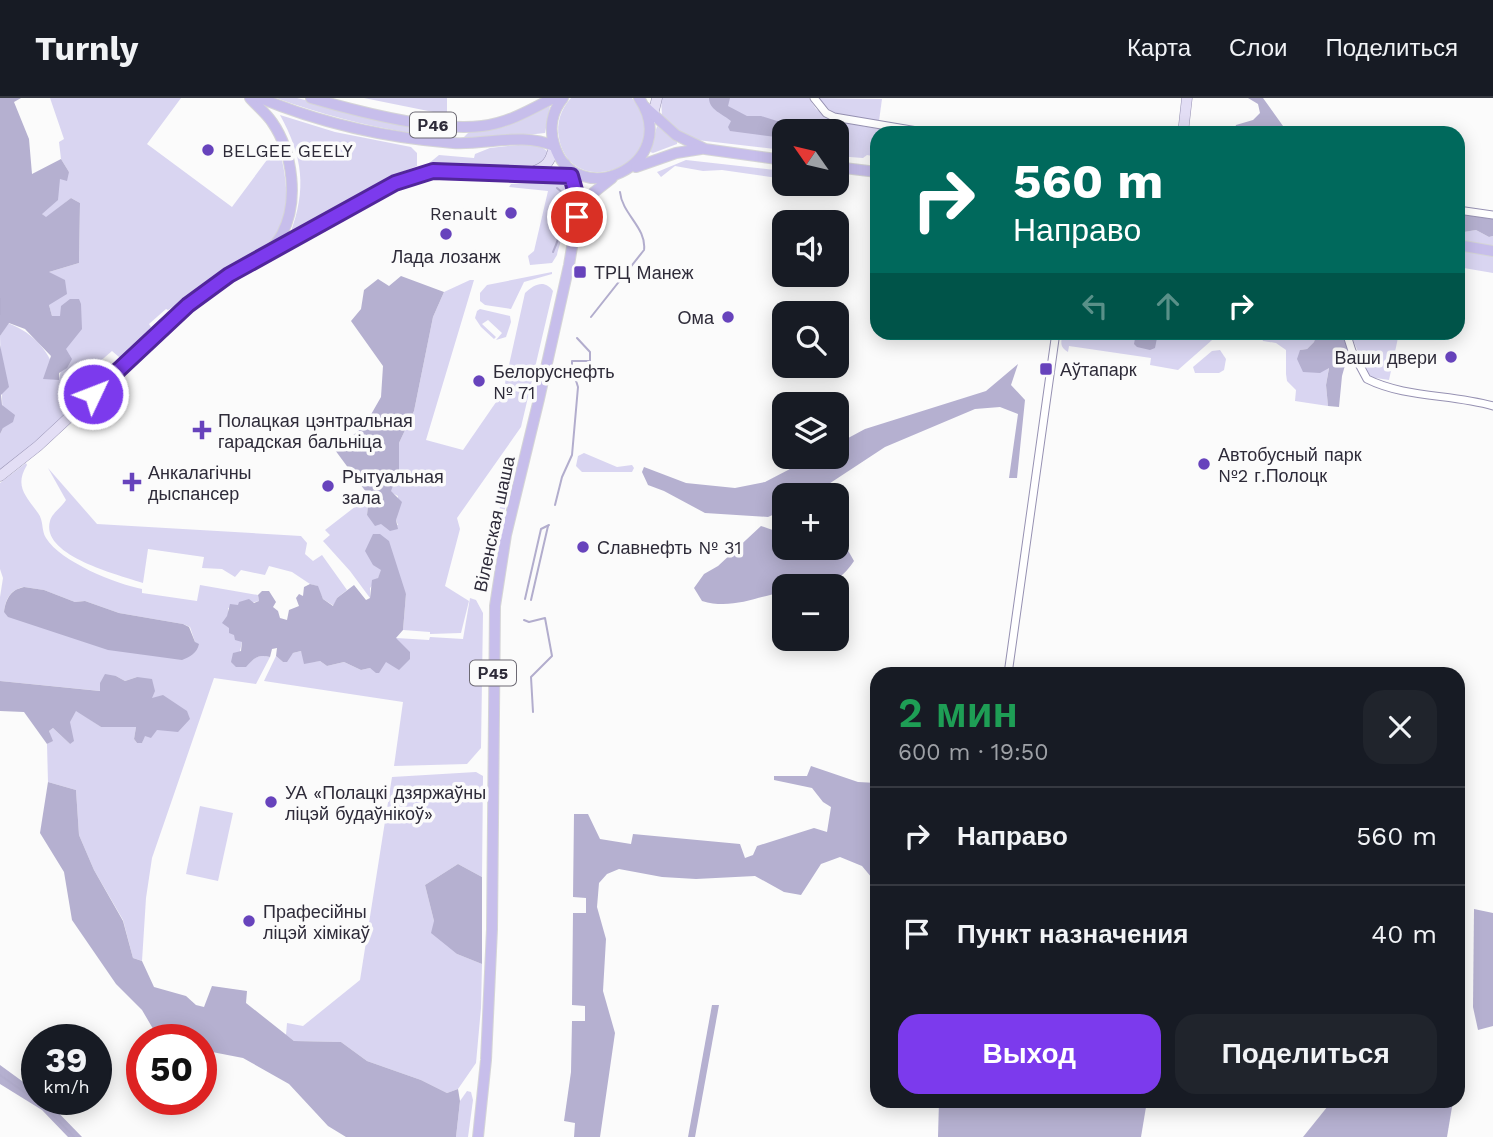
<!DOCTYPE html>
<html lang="ru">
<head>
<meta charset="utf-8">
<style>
  :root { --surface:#171b24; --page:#20242c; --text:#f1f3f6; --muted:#9ea1a6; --line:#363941; --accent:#7c3aed }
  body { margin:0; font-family:"Work Sans",sans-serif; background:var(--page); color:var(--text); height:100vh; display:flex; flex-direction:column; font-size:26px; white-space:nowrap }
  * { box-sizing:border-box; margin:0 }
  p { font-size:23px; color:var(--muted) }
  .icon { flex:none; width:38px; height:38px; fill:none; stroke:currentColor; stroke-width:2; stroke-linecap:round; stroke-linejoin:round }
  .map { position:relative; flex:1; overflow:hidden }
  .drawer { position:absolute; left:870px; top:569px; width:595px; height:441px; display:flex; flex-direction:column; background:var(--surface); border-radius:21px; box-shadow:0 4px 18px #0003 }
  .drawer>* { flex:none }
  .guide { position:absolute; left:870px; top:28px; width:595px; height:214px; border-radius:21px; box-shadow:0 4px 18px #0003; background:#00695c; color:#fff; overflow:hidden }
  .needle { width:46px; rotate:304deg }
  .tools { position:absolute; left:772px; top:21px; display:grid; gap:14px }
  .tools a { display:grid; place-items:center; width:77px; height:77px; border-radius:14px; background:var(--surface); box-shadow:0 4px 18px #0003; font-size:35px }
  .speed { position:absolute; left:21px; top:926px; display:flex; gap:14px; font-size:35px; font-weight:700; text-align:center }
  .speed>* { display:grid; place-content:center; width:91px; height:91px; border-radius:50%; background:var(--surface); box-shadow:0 4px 18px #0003; line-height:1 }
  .speed small { font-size:18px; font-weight:400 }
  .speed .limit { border:10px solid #d22; background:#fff; color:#111 }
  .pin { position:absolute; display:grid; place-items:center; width:60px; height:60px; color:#fff; margin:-30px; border:4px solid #fff; border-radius:50%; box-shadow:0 2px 7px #0007 }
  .me { position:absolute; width:77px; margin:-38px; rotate:47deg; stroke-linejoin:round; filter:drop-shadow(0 0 5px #0008) }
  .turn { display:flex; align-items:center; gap:24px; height:147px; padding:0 28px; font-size:32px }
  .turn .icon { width:91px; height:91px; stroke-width:2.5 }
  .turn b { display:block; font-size:49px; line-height:60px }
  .lanes { display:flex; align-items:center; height:66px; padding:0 28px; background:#0003; justify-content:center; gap:35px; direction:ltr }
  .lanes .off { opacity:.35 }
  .round { display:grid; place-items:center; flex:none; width:74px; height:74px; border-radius:21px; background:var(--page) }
  .headline { display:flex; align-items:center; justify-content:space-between; height:119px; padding:0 28px }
  h1 { font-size:42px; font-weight:600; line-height:52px; color:#1e9e55 }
  .button { display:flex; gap:14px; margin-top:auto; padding:14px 28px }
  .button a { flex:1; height:80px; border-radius:21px; background:var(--accent); color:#fff; font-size:28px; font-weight:600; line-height:80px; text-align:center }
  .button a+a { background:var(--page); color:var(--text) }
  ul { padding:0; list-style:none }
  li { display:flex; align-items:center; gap:21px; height:98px; padding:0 28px; border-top:2px solid var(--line) }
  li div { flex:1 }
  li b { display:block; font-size:26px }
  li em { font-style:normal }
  header { display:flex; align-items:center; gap:42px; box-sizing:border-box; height:98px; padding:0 35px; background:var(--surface); border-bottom:2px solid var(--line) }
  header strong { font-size:33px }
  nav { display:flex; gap:38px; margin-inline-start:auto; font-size:24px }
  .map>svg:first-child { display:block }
  .green { fill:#d9d5f1; fill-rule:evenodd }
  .forest { fill:#b5b0d0 }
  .water { fill:#b2adcd }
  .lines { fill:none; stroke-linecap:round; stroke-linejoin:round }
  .stream { stroke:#b2adcd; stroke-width:2 }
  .street-casing { stroke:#9691b2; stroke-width:9 }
  .secondary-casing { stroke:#9691b2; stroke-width:11 }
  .primary-casing { stroke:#d5d5d7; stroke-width:12 }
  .street { stroke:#fff; stroke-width:7 }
  .secondary { stroke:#e3def5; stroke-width:10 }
  .primary { stroke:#c7beeb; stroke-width:10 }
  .route-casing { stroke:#51269a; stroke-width:18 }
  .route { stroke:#7c3aed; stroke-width:12 }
  .poi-dot { fill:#6743bc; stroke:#fbfbfb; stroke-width:2.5 }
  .labels { text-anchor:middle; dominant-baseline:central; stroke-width:7; stroke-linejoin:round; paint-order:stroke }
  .shield { fill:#fbfbfb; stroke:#6c6973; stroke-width:2 }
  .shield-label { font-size:16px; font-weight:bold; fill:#2e2b39 }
  .poi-label { font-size:18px; fill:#2e2b39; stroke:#fbfbfb; text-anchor:start }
  .street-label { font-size:18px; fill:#2e2b39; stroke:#fbfbfb }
</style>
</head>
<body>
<header>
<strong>Turnly</strong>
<nav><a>Карта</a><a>Слои</a><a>Поделиться</a></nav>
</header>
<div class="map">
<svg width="1493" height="1039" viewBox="0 0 1493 1039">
  <rect width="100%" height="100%" fill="#fbfbfb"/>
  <g class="green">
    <path d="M50,0H181L147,46L232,109L278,47C287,77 295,125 266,148C248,162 225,170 206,184C193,193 182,204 168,212L166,211L149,226L151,229L142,242L123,259H119L112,253L74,286L69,300V311L63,318L29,352L0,374V336L3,330L0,238L8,225C36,236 49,254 59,281L66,251L60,219L52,218L49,207V174L79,165L80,105L71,100L46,120L41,115L60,81L69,74L61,61L59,44L64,41Z"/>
    <path d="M276,0H297L410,28V35C363,27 320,16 276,0Z"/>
    <polygon points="364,0 447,0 447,14 443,16"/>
    <path d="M571,0H632C683,62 572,109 559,40C556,25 561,11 571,0Z"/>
    <polygon points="661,0 809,0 816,11 833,23 903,35 877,35 877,59 867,57 863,60 837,58 836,33 784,33 784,52 697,42 685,38 662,18"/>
    <polygon points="817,0 882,1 879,23 834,16"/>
    <polygon points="550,8 545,35 481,42 461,42 469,34 504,29"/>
    <path d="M280,17L335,34L411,49L417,55V68L389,79L290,136C307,91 303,59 280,17Z"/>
    <polygon points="657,28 677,43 677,46 653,55 650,54"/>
    <polygon points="527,46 540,48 547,53 548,59 539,67 422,71 439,57 474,60 475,56 490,50"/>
    <polygon points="686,62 784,73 784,81 722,72 703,73 675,68 661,79 657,74"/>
    <path d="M562,84C582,100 561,137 557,157L552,165L530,167L528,158L534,153L548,93L509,89L511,86Z"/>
    <polygon points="1476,132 1489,139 1493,138 1493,148 1458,142 1458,135"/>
    <polygon points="1458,152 1493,158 1493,175 1458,169"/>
    <polygon points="552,174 552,176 524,184 511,211 485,207 480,203 480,195 487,187"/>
    <path d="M470,182H474L426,342L463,352L503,294L525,195C534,186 545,181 553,193L521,329L457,420L460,431L445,488L469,503L461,535L430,536V534L403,532L406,496L382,472L378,480L370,490V500L350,473L323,443L330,437L325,432L369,398L367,417L381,426L398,427L396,422L398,398L390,394L399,372V345L414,313L433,219L444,194Z"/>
    <polygon points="480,211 510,218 511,224 506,239 496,242 502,235 488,222 482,226 496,239 494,241 481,229 475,220 477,213"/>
    <path d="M1063,235H1220L1178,272L1150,267L1151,260L1069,248L1068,254C1059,249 1061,243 1063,235Z"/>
    <polygon points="1245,235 1317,235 1314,244 1307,251 1300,252 1329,269 1326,287 1328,308 1295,303 1296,292 1287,283 1286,276 1286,252 1276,245 1263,243 1261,238"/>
    <polygon points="1350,235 1399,235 1389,282 1376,280 1376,283 1369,279"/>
    <polygon points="1220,252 1226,261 1224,272 1219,275 1195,275 1193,269 1212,253"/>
    <polygon points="584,355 617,369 632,367 634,370 632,374 582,374 576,368 578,358"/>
    <path d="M26,365L27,367C14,388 26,398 38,415C44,423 41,432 46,440C61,464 116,486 142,491V495L197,503L200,487L258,497L259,503L228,510L229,530L242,544L240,553L246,568C254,560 258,556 270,559L256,586L214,580L152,760L146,800L142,863L133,860L123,822L94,772L79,737L76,692L48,684L47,646L52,643L49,633L53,630L70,646V623L76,612L101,629H136L134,641L137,645H142L152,601L137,579L125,583L116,578L101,593L0,583V499L3,480L0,471V385ZM24,489L44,492L75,504L85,503L119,515L183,526L190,529L195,544L4,514C6,500 10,492 24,489Z"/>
    <path d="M48,370L97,426L301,438L307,445L305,456L313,463L322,457L347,492L337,500L334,508L323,501L317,488L310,486L292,474L269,468L265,477L241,472L235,479L222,471L202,470L204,459L148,451L143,485C120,477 40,458 50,423C52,415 62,409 66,402Z"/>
    <path d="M511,383L489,486L485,494H481L477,490C477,459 499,412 511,383Z"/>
    <polygon points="470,500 476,502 483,515 481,650 467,666 394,668 403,604 264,583 276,558 283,564 293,555 301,553 308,564 320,563 327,568 344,564 361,572 370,570 379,574 396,540 429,542 430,539 463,541"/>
    <polygon points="476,674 483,678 482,779 458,766 425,787 434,823 457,856 482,866 481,910 476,965 458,991 447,995 421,982 367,963 341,944 294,943 286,937 287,925 303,928 360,882 392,679"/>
    <polygon points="200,708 233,715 218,783 186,776"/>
    <polygon points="467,993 471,994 473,1002 468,1039 456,1039 460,1003"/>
  </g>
  <g class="forest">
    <polygon points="0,0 21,0 14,4 29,41 32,76 61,61 69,74 67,83 60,81 58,102 42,116 46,119 71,100 80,105 79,165 49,174 65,182 67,196 49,207 52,218 60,218 61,208 70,201 79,201 81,206 82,231 66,251 72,261 67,270 59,275 59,282 43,281 51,258 25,231 9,225 0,238"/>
    <path d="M709,0H730L728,8L747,18H761L809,33H784V40L730,33L728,29L731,23C723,16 709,12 709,0Z"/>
    <polygon points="1248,0 1263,0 1288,35 1267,35 1262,31 1253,35 1235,35 1234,33 1236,27 1253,22 1260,15 1258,6"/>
    <polygon points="1458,116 1493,121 1493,138 1489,139 1476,132 1458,135"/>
    <polygon points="401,178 444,194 433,219 414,313 399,345 399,372 391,393 402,404 396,422 398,431 390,433 381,426 375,428 367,417 369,398 335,352 352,343 351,339 365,327 381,299 383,268 351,223 361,211 364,192 378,181 389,188"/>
    <polygon points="1317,235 1328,235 1333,242 1345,241 1349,253 1342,278 1339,309 1328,308 1326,287 1329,270 1320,275 1303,274 1297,261 1300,252 1307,251 1314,244"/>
    <polygon points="0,247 9,289 1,297 2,307 15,317 13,324 3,330 0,336"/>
    <polygon points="1018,266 1011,287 1025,302 1017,380 1009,380 1018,316 1000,309 975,311 885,349 812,397 784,397 784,412 768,419 705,415 664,393 648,387 642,374 644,369 686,385 735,390 765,384 813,359 836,359 837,346 865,331 986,293"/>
    <path d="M761,428L784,436V450H836L837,441L846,449L854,463C835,492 815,488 784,488V494C755,499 732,512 702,503L694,490L704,476L718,468Z"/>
    <path d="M373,436H380L389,443L406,496L403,532L396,540L410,554V561L399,572L386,564L379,575H376L370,570L361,572L344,564L327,568L320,563L304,566L301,553L293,555L287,564H283L276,558L277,550L272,551L270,559C258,556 254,560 246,569H236L231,564L233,555L241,553L242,544L235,542L234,537L229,535V530L222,525L227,518L230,506L238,507L239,504L249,501L254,505L259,503L258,497L262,493H269L276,504L273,509L278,513L280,520L287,522L289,512L299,508L296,500L299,496L303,498L304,489L310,486L318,488L323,501L333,508L337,500L354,487L366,502L370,500L372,482L378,480L381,472L373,467L365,453Z"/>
    <polygon points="105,576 116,578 125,583 137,579 152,581 155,593 152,600 163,597 187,613 190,621 178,634 157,632 151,640 145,638 142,645 137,645 134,641 136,629 101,629 76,613 70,624 74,643 70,646 53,630 49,633 53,643 47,646 24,614 0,613 0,583 100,593 100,585"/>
    <polygon points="811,668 858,684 877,685 877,786 862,768 840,759 821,766 801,797 784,794 755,778 696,781 662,779 619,771 607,776 599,785 597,809 606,841 603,893 615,935 600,1039 574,1039 575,1025 564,1023 571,974 572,923 585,923 585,908 572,907 573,815 586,815 586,800 573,799 574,716 588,716 600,741 631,746 633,736 740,746 745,760 753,757 757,748 814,730 827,734 831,709 823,704 812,690 774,682 774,678 807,678"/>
    <polygon points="48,684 76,692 79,737 94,772 123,823 133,860 142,863 154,889 186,898 196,907 204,909 212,888 247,893 246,905 294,943 341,944 367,963 421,982 447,995 458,991 460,1003 456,1039 346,1039 328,1028 289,986 243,960 207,953 201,954 201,942 159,941 142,912 116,886 72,822 64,774 40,735"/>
    <polygon points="458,766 482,779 482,866 457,856 431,835 434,823 425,787"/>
    <polygon points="1474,811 1493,815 1493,928 1478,932 1473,909"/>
    <polygon points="712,907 719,907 695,1039 688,1039"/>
    <polygon points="0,967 37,994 37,1001 47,1003 82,1039 68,1039 42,1012 0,986"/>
    <polygon points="939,1003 1147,1003 1141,1039 938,1039"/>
    <polygon points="1332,1003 1453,1003 1447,1039 1303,1039"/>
  </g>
  <g class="water">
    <polygon points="1136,235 1158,235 1155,250 1150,252 1137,249 1134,246"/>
    <path d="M24,489L44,492L75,504L85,503L119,515L183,526L189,529L195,544L199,546C197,555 190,559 182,562L108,552L8,519L4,514C6,501 10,492 24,489Z"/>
  </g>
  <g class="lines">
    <g class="stream">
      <path d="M553,154C561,136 566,115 564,96L557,90"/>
      <polyline points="0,201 0,216"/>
      <path d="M591,219L644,152C647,130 622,116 620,94"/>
      <polyline points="555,407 562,379 572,357 578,289 572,270 572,263 590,263 590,254 577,240"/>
      <polyline points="525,501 541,431 549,427"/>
      <polyline points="531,502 548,428"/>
      <polyline points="524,522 529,524 545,520 552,558 531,579 533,614"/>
      <polyline points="0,977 44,1008 74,1039"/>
    </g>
    <defs>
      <g id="street">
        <polyline points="814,0 826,15 834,19 929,35"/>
        <polyline points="1458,112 1493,117"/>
        <path d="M1346,234L1352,253L1367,281C1405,300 1452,296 1493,308"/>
        <polyline points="1008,576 1056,234"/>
      </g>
      <g id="secondary">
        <polyline points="652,21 657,0"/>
        <polyline points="1183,35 1187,0"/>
        <path d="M532,74C547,69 551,63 554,48"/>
        <polyline points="0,378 38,348 203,195 269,154 395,85 433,73 578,78"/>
      </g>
      <g id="primary">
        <path d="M250,0C257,8 266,15 272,24C293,54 299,104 282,136C279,142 273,148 269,154"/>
        <path d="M260,0C320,25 388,40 453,45C487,47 523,34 554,48"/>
        <path d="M311,0C356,13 436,34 482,28C508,25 530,12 553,0"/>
        <path d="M563,0C552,13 549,30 554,46C574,116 684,67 639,0"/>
        <polyline points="645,9 676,37 705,51 784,62"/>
        <polyline points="636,69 676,55 701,51"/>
        <polyline points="836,69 877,74"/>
        <polyline points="577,119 593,95 612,80"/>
        <polyline points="1458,147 1493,153"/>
        <polyline points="478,1039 486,962 492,831 495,508 506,437 539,301 569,167 577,119 574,85 565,66"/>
      </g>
    </defs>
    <use href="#street" class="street-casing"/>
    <use href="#secondary" class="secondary-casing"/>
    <use href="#primary" class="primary-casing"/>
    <use href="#street" class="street"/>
    <use href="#secondary" class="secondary"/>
    <use href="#primary" class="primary"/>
  </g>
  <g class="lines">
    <defs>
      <polyline id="route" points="93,296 188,207 229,177 395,85 433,73 571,78 576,96 577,119"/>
    </defs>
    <use href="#route" class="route-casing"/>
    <use href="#route" class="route"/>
  </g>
  <g class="poi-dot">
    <circle cx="208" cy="52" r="7"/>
    <circle cx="511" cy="115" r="7"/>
    <circle cx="446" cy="136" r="7"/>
    <rect x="573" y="167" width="14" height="14" rx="3.5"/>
    <circle cx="728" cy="219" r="7"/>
    <circle cx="1451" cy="259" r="7"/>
    <rect x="1039" y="264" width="14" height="14" rx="3.5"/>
    <circle cx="479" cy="283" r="7"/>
    <path d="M198.5 321.5h7v7h7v7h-7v7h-7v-7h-7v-7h7z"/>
    <circle cx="1204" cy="366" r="7"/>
    <path d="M128.5 373.5h7v7h7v7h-7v7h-7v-7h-7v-7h7z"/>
    <circle cx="328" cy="388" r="7"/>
    <circle cx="583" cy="449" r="7"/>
    <circle cx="271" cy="704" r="7"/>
    <circle cx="249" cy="823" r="7"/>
  </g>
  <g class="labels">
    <g class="shield">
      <rect x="410" y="14.5" width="46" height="25" rx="5"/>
      <rect x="470" y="562.5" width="46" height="25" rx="5"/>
    </g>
    <g class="shield-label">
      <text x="433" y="27">Р46</text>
      <text x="493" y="575">Р45</text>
    </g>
    <g class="poi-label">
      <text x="222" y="52">BELGEE GEELY</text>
      <text x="497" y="115" text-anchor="end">Renault</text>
      <text x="446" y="158" text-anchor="middle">Лада лозанж</text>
      <text x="594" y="174">ТРЦ Манеж</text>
      <text x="714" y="219" text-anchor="end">Ома</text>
      <text x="1437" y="259" text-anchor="end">Ваши двери</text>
      <text x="1060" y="271">Аўтапарк</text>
      <text x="493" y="273">Белоруснефть<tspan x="493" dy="21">№ 71</tspan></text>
      <text x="218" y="322">Полацкая цэнтральная<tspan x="218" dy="21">гарадская бальніца</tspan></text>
      <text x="1218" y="356">Автобусный парк<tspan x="1218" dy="21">№2 г.Полоцк</tspan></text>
      <text x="148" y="374">Анкалагічны<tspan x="148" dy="21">дыспансер</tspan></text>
      <text x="342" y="378">Рытуальная<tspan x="342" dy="21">зала</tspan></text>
      <text x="597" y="449">Славнефть № 31</text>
      <text x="285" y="694">УА «Полацкі дзяржаўны<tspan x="285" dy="21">ліцэй будаўнікоў»</tspan></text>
      <text x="263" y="813">Прафесійны<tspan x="263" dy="21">ліцэй хімікаў</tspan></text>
    </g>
    <g class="street-label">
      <text transform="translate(494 426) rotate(-78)">Віленская шаша</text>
    </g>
  </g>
</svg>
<div class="tools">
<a><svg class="needle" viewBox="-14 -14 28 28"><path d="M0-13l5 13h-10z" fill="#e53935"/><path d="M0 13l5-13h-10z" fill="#9ea1a6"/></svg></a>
<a><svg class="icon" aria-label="sound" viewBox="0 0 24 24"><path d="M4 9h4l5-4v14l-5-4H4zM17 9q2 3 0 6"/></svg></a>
<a><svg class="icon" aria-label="search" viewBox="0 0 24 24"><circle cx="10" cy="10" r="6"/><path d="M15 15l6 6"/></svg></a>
<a><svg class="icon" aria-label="layers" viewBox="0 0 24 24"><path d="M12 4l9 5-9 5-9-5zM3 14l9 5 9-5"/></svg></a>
<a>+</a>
<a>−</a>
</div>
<div class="speed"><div>39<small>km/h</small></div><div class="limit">50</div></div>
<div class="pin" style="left:577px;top:119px;background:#d93025"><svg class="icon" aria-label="arrive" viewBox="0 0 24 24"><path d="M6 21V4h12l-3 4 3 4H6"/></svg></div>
<svg class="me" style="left:93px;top:296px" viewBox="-20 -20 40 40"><circle r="17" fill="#7c3aed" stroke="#fff" stroke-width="3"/><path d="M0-11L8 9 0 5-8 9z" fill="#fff"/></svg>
<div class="guide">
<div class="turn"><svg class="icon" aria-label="right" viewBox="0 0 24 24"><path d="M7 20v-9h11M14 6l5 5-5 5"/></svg><div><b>560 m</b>Направо</div></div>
<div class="lanes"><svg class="icon off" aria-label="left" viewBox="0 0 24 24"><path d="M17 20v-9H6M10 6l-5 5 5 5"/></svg><svg class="icon off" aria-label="ahead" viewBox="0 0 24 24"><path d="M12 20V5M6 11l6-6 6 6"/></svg><svg class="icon" aria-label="right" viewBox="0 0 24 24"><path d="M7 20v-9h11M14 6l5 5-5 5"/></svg></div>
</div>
<section class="drawer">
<div class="headline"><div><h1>2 мин</h1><p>600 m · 19:50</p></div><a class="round"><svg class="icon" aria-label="close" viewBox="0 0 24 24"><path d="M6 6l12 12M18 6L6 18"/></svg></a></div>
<ul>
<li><svg class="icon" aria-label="right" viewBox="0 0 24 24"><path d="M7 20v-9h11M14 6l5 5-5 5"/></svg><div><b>Направо</b></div><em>560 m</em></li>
<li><svg class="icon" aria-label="arrive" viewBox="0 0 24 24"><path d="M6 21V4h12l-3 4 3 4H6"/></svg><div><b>Пункт назначения</b></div><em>40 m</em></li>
</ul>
<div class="button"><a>Выход</a><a>Поделиться</a></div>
</section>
</div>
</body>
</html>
